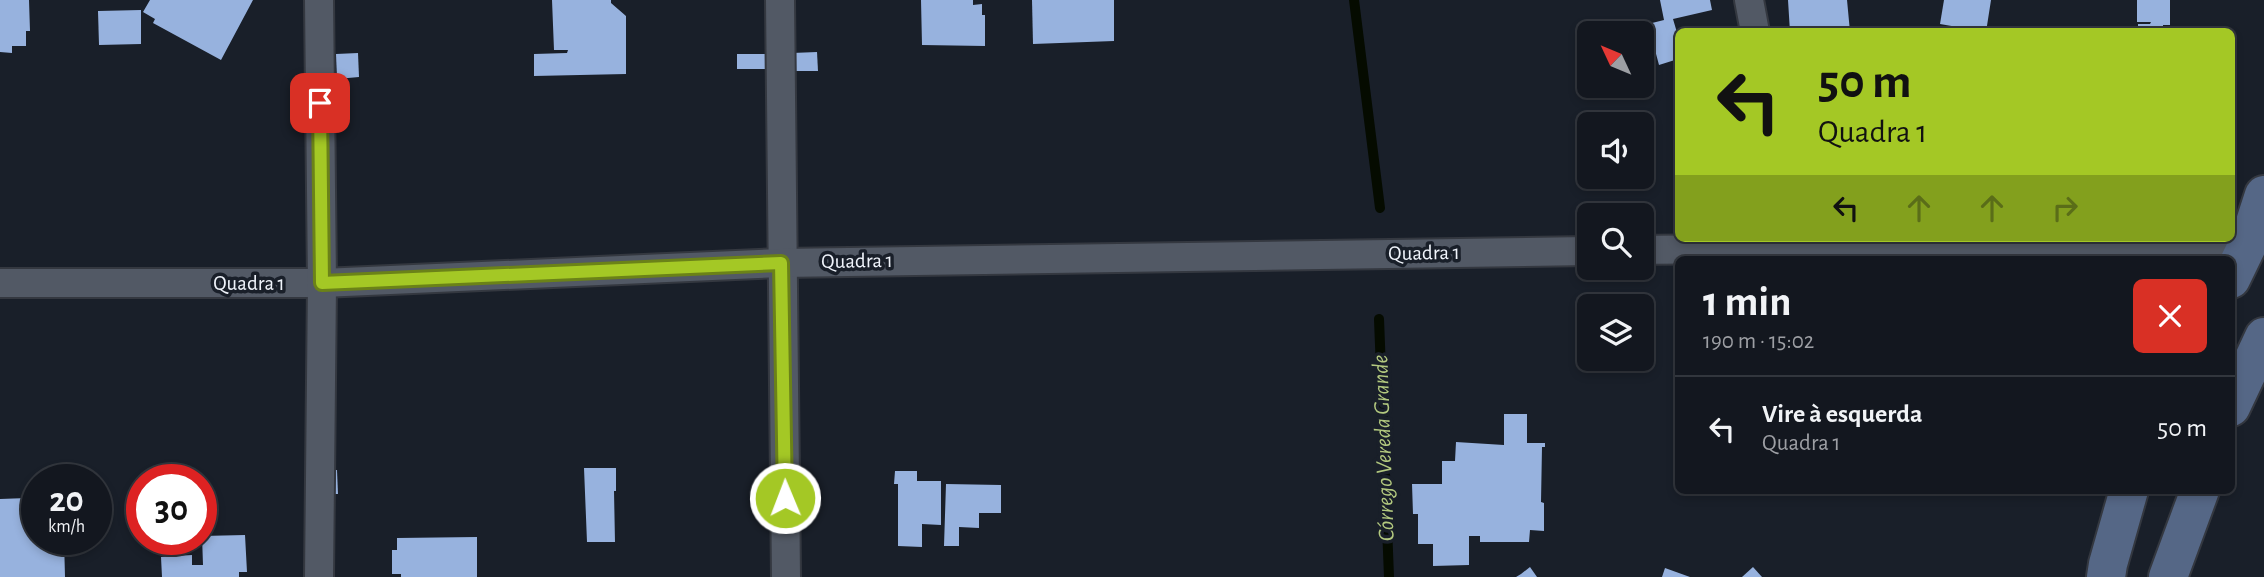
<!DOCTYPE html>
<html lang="pt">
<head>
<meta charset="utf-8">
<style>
  :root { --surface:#13171f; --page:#20242c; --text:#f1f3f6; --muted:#9d9fa4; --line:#32363d }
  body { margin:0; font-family:"Alegreya Sans",sans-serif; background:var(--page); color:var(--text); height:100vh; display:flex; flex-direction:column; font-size:26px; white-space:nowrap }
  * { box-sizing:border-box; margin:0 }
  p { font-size:23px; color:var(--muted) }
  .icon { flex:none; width:38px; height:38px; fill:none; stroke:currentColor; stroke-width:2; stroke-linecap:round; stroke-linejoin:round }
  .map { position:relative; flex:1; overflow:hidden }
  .side { position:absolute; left:1675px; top:256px; width:560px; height:238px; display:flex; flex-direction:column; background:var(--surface); border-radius:10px; box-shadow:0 4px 10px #0003,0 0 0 2px var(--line) }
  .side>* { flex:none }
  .banner { position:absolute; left:1675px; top:28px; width:560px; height:214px; border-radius:10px; box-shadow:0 4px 10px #0003,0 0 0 2px var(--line); background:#a4c825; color:#111; overflow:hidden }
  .needle { width:46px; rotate:314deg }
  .controls { position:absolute; left:1577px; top:21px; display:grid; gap:14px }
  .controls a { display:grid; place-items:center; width:77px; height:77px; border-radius:10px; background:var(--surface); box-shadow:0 4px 10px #0003,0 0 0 2px var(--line); font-size:35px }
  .speed { position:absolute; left:21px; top:464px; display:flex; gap:14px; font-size:35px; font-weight:700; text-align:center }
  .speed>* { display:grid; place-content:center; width:91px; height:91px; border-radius:50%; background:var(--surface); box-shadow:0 4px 10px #0003,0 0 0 2px var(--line); line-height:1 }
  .speed small { font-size:18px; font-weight:400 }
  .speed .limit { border:10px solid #d22; background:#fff; color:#111 }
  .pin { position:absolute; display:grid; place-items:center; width:60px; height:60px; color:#fff; margin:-30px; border-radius:14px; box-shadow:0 4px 10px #0006 }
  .me { position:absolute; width:77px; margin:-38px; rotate:359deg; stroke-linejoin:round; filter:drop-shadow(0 0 5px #0008) }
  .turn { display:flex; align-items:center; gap:24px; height:147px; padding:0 28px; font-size:32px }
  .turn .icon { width:91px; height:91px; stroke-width:2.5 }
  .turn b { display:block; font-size:49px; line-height:60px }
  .lanes { display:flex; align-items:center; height:66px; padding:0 28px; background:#0003; justify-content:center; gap:35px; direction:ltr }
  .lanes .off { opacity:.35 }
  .round { display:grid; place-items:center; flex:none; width:74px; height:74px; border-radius:10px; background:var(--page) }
  .summary { display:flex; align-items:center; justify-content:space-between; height:119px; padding:0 28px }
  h1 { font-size:42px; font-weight:700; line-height:52px }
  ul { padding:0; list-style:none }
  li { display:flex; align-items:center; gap:21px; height:105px; padding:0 28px; border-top:2px solid var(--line) }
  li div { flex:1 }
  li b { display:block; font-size:26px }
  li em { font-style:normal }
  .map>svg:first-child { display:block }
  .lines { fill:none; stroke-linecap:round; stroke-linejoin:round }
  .stream { stroke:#050b00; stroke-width:10 }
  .building { fill:#97b2de }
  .minor-casing { stroke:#343840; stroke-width:32 }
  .secondary-casing { stroke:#343840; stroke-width:42 }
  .minor { stroke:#525965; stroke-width:28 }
  .secondary { stroke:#556786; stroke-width:38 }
  .route-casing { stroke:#6b8218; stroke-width:18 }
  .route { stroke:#a4c825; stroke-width:12 }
  .labels { text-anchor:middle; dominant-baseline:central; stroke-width:7; stroke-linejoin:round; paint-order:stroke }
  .street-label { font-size:21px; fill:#f0f4fb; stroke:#191f29 }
  .water-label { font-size:23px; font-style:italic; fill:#b3c97f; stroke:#191f29 }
</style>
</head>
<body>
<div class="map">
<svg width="2264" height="577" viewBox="0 0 2264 577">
  <rect width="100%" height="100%" fill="#191f29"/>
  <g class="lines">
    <g class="stream">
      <polyline points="1354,0 1380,208"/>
      <polyline points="1379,319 1389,577"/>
    </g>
  </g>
  <g class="building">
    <polygon points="0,0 29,0 30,31 26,31 26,46 12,46 12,53 0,52"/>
    <polygon points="150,0 253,0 221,60 153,23 155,19 143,12"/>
    <polygon points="552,0 611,0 611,3 626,16 626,74 534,76 534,54 567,53 568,50 554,50"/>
    <polygon points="921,0 973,0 973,5 982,4 982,15 985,15 985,46 922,45"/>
    <polygon points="1032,0 1114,0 1114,41 1033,44"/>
    <polygon points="1660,0 1710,0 1712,10 1673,19 1678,36 1678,59 1659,65 1648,24 1664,20"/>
    <polygon points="1788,0 1847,0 1850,32 1790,32"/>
    <polygon points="1944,0 1991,0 1986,32 1940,24"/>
    <polygon points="2137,0 2170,0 2170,25 2163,25 2163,32 2138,32 2138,24 2150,24 2151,22 2137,22"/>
    <polygon points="141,10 141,44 99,45 98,11"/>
    <polygon points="817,52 818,71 792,71 792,53"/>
    <polygon points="358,53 359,77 337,79 336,54"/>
    <rect x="737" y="54" width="37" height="15"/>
    <polygon points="2231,111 2236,112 2236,148 2231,148"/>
    <polygon points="1504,414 1527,414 1527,443 1545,443 1545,447 1542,447 1541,502 1544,503 1544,531 1530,530 1529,542 1480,542 1480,536 1469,536 1469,565 1433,566 1433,544 1418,544 1418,514 1413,514 1412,484 1442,484 1442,461 1455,461 1456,442 1504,445"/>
    <polygon points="584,468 616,468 616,491 614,491 615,542 587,542"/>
    <polygon points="316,470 337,470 338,494 316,494"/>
    <polygon points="895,471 917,471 917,481 941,481 941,525 922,524 922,547 898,546 898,484 894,484"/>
    <polygon points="61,476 61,480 39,480 41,477"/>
    <polygon points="37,483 37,506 30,495"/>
    <polygon points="946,484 1001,485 1001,513 979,513 979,528 959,527 959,546 944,546"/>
    <polygon points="27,498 37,514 37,539 64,539 65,577 0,577 0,499"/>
    <polygon points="245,535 247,572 239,572 239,577 162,577 161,557 192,555 192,565 203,565 202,536"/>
    <polygon points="477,537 477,577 401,577 401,574 392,574 392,550 397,550 397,538"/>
    <polygon points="1530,567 1537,577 1516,577 1521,574"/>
    <polygon points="1753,567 1762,577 1742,577"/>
    <polygon points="1665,568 1690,577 1662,577"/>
  </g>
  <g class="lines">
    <defs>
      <g id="minor">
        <polyline points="780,0 786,577"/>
        <polyline points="1749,0 1755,32"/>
        <path d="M1642,250C1782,248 1922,250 2062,248C2124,248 2187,249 2248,244"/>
        <polyline points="0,283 322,283 781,263 1589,251"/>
        <polyline points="319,577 322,283 319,0"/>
      </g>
      <g id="secondary">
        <polyline points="2231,279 2248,244 2264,195"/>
        <polyline points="2231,407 2264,337"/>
        <polyline points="2106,577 2108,564 2129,490"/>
        <polyline points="2168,577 2200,490"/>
      </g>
    </defs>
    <use href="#minor" class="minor-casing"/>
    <use href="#secondary" class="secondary-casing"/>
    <use href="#minor" class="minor"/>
    <use href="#secondary" class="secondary"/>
  </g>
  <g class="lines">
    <defs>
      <polyline id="route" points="320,103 322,283 781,263 785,498"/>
    </defs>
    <use href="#route" class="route-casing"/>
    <use href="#route" class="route"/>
  </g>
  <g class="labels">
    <g class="street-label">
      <text transform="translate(1424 253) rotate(-1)">Quadra 1</text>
      <text transform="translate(857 261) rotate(-1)">Quadra 1</text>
      <text x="249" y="283">Quadra 1</text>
    </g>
    <g class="water-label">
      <text transform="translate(1384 448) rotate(-92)">Córrego Vereda Grande</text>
    </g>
  </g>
</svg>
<div class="controls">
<a><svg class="needle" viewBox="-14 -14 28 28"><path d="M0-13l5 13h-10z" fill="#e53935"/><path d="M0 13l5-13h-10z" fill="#9d9fa4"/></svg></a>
<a><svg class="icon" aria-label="sound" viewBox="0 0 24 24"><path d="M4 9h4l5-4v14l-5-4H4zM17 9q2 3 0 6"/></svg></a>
<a><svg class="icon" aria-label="search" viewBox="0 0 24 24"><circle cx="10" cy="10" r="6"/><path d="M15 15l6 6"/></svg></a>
<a><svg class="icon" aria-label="layers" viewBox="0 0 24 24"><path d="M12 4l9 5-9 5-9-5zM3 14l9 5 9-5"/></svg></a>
</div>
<div class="speed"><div>20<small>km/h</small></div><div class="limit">30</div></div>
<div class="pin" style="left:320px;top:103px;background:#d93025"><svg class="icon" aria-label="arrive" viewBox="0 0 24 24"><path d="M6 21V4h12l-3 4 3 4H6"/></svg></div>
<svg class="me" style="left:785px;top:498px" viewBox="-20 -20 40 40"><circle r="17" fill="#a4c825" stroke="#fff" stroke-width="3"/><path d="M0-11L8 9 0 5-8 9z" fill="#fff"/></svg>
<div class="banner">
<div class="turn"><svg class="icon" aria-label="left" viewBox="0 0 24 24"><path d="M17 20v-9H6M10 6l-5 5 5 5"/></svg><div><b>50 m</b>Quadra 1</div></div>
<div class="lanes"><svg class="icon" aria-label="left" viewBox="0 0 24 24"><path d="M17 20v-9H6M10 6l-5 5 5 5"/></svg><svg class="icon off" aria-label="ahead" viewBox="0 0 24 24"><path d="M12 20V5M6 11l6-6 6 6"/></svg><svg class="icon off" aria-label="ahead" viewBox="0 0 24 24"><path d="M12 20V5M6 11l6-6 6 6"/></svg><svg class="icon off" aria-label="right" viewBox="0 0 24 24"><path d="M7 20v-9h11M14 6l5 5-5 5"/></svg></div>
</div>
<section class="side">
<div class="summary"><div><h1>1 min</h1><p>190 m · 15:02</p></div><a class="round" style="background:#d93025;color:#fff"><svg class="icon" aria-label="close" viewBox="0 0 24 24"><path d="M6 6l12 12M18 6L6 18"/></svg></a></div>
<ul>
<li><svg class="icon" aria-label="left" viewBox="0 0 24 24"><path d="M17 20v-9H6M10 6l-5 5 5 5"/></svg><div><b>Vire à esquerda</b><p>Quadra 1</p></div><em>50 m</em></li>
</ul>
</section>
</div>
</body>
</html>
